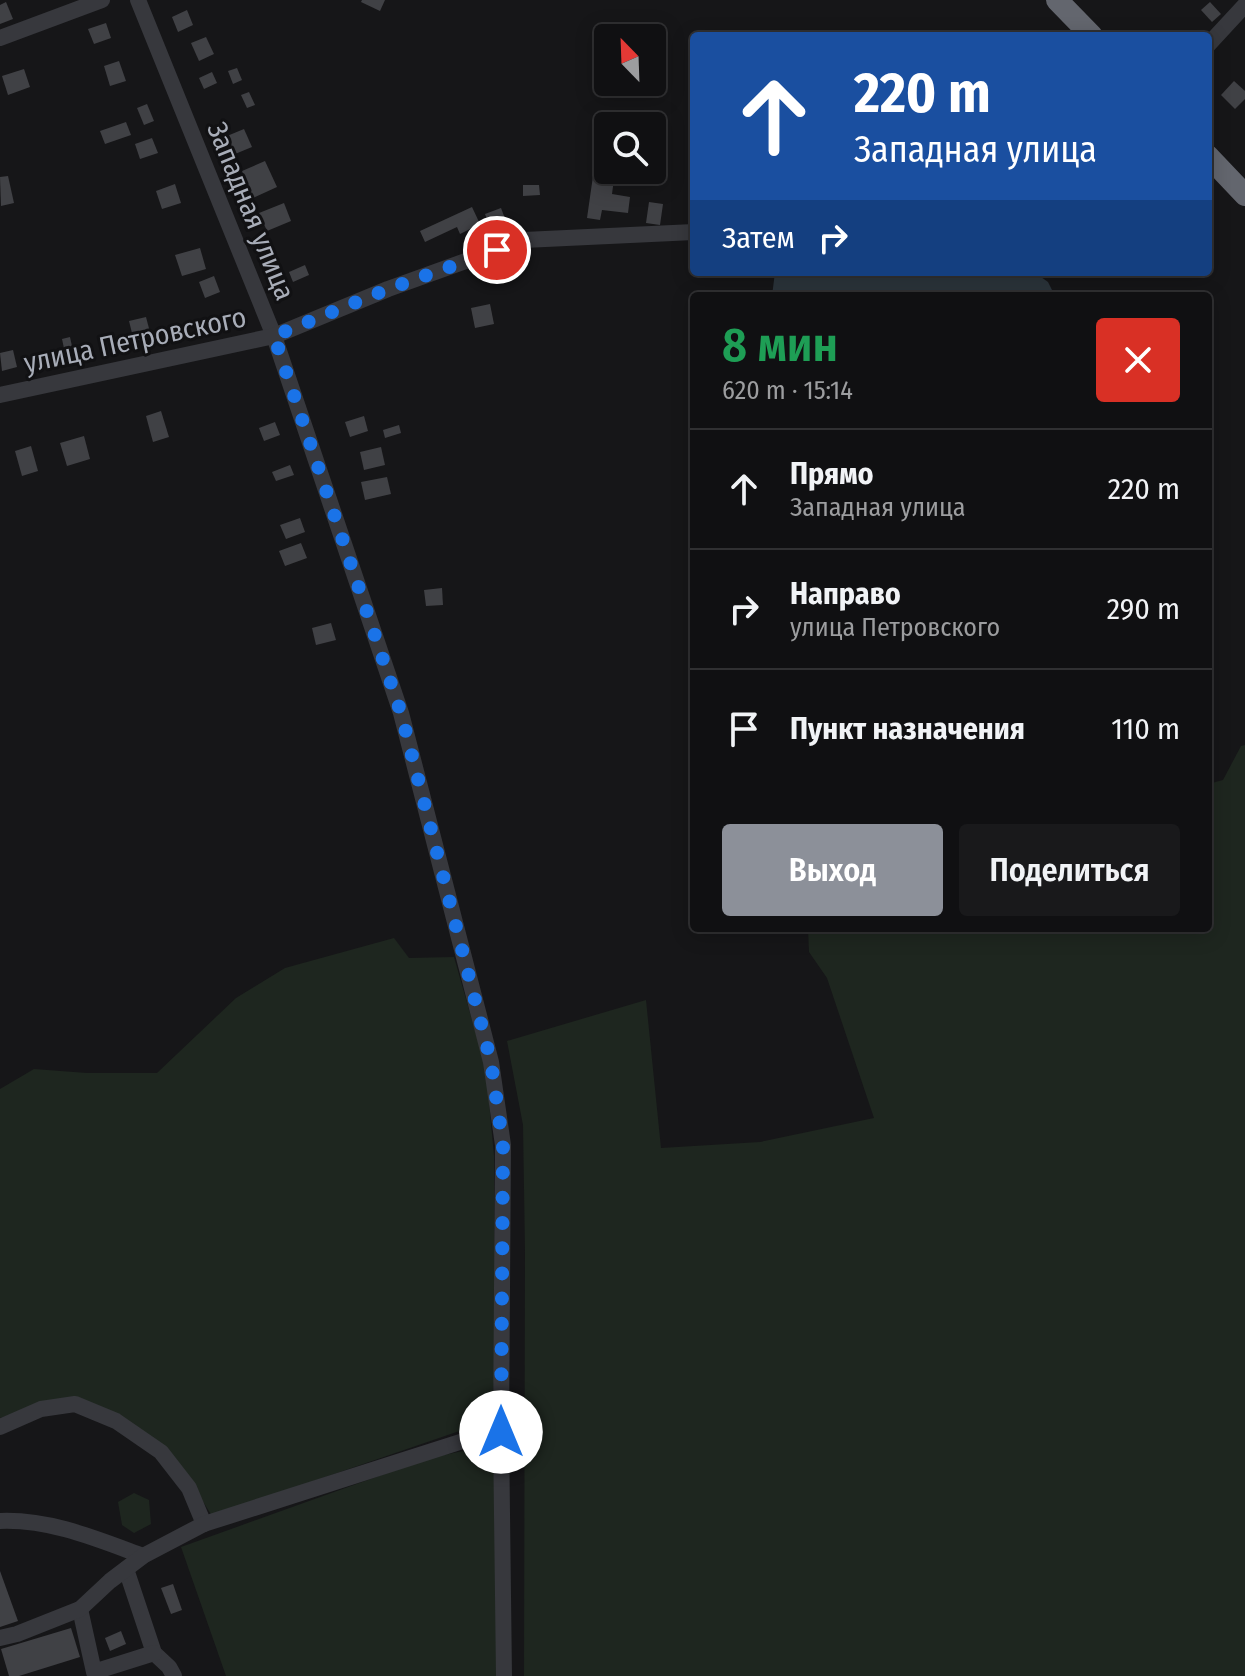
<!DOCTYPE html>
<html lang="ru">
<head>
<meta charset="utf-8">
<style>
  :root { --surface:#101012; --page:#19191b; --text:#f1f3f6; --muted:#9c9d9f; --line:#303032; --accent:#8c9099 }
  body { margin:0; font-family:"Fira Sans Condensed",sans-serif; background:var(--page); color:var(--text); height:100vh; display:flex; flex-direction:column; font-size:30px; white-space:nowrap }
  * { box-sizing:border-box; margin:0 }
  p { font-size:26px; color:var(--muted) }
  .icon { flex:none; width:44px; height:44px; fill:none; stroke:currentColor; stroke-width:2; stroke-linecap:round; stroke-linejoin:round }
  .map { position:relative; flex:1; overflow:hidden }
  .drawer { position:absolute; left:690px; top:292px; width:522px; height:640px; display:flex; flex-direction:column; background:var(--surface); border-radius:8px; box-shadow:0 4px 20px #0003,0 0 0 2px var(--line) }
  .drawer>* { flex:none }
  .guide { position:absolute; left:690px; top:32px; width:522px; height:244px; border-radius:8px; box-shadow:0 4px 20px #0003,0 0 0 2px var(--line); background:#1a4fa0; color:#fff; overflow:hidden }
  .needle { width:52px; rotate:337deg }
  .buttons { position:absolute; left:594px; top:24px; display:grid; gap:16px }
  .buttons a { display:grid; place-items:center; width:72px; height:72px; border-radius:8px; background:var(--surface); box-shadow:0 4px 20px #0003,0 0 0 2px var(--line); font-size:40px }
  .pin { position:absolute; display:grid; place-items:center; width:68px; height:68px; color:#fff; margin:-34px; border:4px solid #fff; border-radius:50%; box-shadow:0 2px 8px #0007 }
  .me { position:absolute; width:88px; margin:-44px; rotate:0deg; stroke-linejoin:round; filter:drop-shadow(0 0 6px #0008) }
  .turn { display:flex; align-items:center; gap:28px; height:168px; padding:0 32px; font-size:36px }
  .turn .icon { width:104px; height:104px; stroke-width:2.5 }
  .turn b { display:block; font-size:56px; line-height:68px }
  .then { display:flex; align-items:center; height:76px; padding:0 32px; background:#0003; gap:16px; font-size:30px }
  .round { display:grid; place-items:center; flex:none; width:84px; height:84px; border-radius:8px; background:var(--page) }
  .summary { display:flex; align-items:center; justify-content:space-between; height:136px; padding:0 32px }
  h1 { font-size:48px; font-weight:600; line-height:60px; color:#1e9e55 }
  .action { display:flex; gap:16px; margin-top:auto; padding:16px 32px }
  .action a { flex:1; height:92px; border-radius:8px; background:var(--accent); color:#fff; font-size:32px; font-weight:600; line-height:92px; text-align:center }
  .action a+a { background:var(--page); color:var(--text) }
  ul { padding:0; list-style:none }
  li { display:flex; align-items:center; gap:24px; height:120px; padding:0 32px; border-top:2px solid var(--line) }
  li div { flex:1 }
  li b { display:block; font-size:30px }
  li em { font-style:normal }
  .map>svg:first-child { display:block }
  .green { fill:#1e261f }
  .water { fill:#2c353c }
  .building { fill:#404145 }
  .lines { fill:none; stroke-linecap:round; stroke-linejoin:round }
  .minor { stroke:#37383d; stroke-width:16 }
  .highway { stroke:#63666e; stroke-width:22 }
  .route { stroke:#1a73e8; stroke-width:14; stroke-dasharray:0 25.2 }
  .labels { text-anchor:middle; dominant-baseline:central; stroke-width:6; stroke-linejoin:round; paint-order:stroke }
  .street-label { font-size:28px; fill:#a8adb8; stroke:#111113 }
</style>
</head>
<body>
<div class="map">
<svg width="1245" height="1676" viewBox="0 0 1245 1676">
  <rect width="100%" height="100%" fill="#161618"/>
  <g class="green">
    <polygon points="1245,745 1245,1676 524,1676 525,1251 523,1125 507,1041 646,1000 661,1148 760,1142 874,1118 827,978 809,952 808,928 1208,928 1208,784 1223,780 1241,746"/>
    <polygon points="394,938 409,958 454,957 486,1069 494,1156 495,1375 490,1413 474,1426 212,1516 187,1476 77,1397 0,1418 0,1089 34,1069 87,1073 157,1073 236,998 285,968"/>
    <polygon points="478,1448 490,1457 499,1493 499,1676 226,1676 181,1547 429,1458"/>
    <polygon points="134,1493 149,1500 151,1524 134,1533 122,1525 118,1502"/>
  </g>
  <polygon class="water" points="775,272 1034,272 1048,282 1055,296 772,296"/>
  <g class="building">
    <polygon points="362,0 385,0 380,11 361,2"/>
    <polygon points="6,2 13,19 0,24 0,5"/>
    <polygon points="1210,2 1221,14 1212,22 1201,10"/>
    <polygon points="187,10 193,25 178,32 172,17"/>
    <polygon points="106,23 111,38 94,44 88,29"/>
    <polygon points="206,37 214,54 199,61 191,43"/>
    <polygon points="119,61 126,81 110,86 104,66"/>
    <polygon points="237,68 242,80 233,84 228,71"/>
    <polygon points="24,69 30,87 8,95 2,76"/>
    <polygon points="212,72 217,83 204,89 199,78"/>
    <polygon points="1234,81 1245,91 1245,99 1235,109 1221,95"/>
    <polygon points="249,92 255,105 247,108 241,95"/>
    <polygon points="147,104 154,121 144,125 137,108"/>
    <polygon points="126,122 131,135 105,144 100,131"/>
    <polygon points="244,129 252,147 235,154 227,136"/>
    <polygon points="152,138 158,153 140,159 135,144"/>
    <polygon points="265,161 277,187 253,198 242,171"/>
    <polygon points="8,176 14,203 1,206 0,177"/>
    <polygon points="593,176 614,179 612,194 630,197 628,213 602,210 600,220 587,218"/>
    <polygon points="175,184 181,203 162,209 156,191"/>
    <polygon points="523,185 539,185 540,195 523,196"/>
    <polygon points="649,202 663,204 660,225 646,223"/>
    <polygon points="284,203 291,221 267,231 259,213"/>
    <polygon points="472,207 480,224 460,234 457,227 425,242 420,231"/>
    <polygon points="501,208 507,224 491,230 485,214"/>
    <polygon points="200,248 206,269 182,276 175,255"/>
    <polygon points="305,265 309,275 293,282 289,272"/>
    <polygon points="214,276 220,292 205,298 199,282"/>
    <polygon points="490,304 494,324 475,328 471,308"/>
    <polygon points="146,317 151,336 134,341 129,321"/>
    <polygon points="70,337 73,351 65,353 62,339"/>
    <polygon points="13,350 17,367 2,371 0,353"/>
    <polygon points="161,411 169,437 153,442 146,416"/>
    <polygon points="364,416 368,431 350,437 345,422"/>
    <polygon points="275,422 280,435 264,441 259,428"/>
    <polygon points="399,425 401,433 385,438 383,430"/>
    <polygon points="84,436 90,459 67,466 60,443"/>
    <polygon points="31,446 38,471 22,476 15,451"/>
    <polygon points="381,447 385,465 364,470 360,452"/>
    <polygon points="290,465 294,475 276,481 272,472"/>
    <polygon points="387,477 391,494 365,500 361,482"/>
    <polygon points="300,518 305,532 286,539 280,525"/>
    <polygon points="301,543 307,558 285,566 279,551"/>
    <polygon points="442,588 443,605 426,606 424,590"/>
    <polygon points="331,623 336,640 316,645 312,628"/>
    <polygon points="0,1571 18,1621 0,1627"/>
    <polygon points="173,1584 182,1610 171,1614 161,1588"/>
    <polygon points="71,1628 80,1657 19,1676 9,1676 1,1649"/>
    <polygon points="121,1631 126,1644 110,1651 105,1638"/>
  </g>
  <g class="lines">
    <g class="minor">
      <polyline points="138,0 274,336 401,713 491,1062 503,1145 501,1432 504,1676"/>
      <polyline points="0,38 102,0"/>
      <polyline points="1208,45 1245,5"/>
      <polyline points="0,395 274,336 388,289 524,240 694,232"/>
      <polyline points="0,1427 41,1409 75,1404 116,1421 161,1452 189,1488 204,1524"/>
      <path d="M0,1521C50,1519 97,1539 143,1556"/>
      <polyline points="126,1569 154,1653 169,1667 174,1676"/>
      <polyline points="80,1609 94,1672 154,1653"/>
      <polyline points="0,1638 17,1634 80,1609 110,1581 143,1556 204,1524 463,1441 501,1432"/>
    </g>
    <g class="highway">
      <polyline points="1057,0 1092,36"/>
      <polyline points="1208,156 1245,195"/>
    </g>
  </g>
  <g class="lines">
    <polyline class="route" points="497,250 388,289 274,336 401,713 491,1062 503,1145 501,1432"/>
  </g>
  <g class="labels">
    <g class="street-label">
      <text transform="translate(251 211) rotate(68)">Западная улица</text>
      <text transform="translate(135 340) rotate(-12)">улица Петровского</text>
    </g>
  </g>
</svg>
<div class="buttons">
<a><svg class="needle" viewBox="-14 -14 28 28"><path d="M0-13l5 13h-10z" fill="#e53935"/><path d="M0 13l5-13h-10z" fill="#9c9d9f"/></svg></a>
<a><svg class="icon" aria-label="search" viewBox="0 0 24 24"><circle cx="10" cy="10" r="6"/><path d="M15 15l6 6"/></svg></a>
</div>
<div class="pin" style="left:497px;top:250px;background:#d93025"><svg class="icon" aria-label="arrive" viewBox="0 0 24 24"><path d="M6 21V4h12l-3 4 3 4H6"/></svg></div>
<svg class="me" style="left:501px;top:1432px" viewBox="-20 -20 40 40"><circle r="19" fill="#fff"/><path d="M0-13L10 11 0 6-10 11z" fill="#1a73e8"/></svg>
<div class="guide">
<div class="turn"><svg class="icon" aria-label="ahead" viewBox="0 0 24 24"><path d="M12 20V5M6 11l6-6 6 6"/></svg><div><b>220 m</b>Западная улица</div></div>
<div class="then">Затем<svg class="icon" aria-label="right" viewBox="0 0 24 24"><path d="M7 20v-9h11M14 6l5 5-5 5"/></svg></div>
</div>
<section class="drawer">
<div class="summary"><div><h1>8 мин</h1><p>620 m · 15:14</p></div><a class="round" style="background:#d93025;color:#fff"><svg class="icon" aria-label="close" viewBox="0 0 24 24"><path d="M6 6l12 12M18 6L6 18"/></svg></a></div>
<ul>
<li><svg class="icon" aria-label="ahead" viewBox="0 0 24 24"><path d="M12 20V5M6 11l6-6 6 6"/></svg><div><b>Прямо</b><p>Западная улица</p></div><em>220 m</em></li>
<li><svg class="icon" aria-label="right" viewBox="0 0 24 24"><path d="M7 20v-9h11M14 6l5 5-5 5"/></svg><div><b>Направо</b><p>улица Петровского</p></div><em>290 m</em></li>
<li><svg class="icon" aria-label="arrive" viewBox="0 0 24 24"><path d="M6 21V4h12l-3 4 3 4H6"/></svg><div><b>Пункт назначения</b></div><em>110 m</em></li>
</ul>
<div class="action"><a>Выход</a><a>Поделиться</a></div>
</section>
</div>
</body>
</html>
